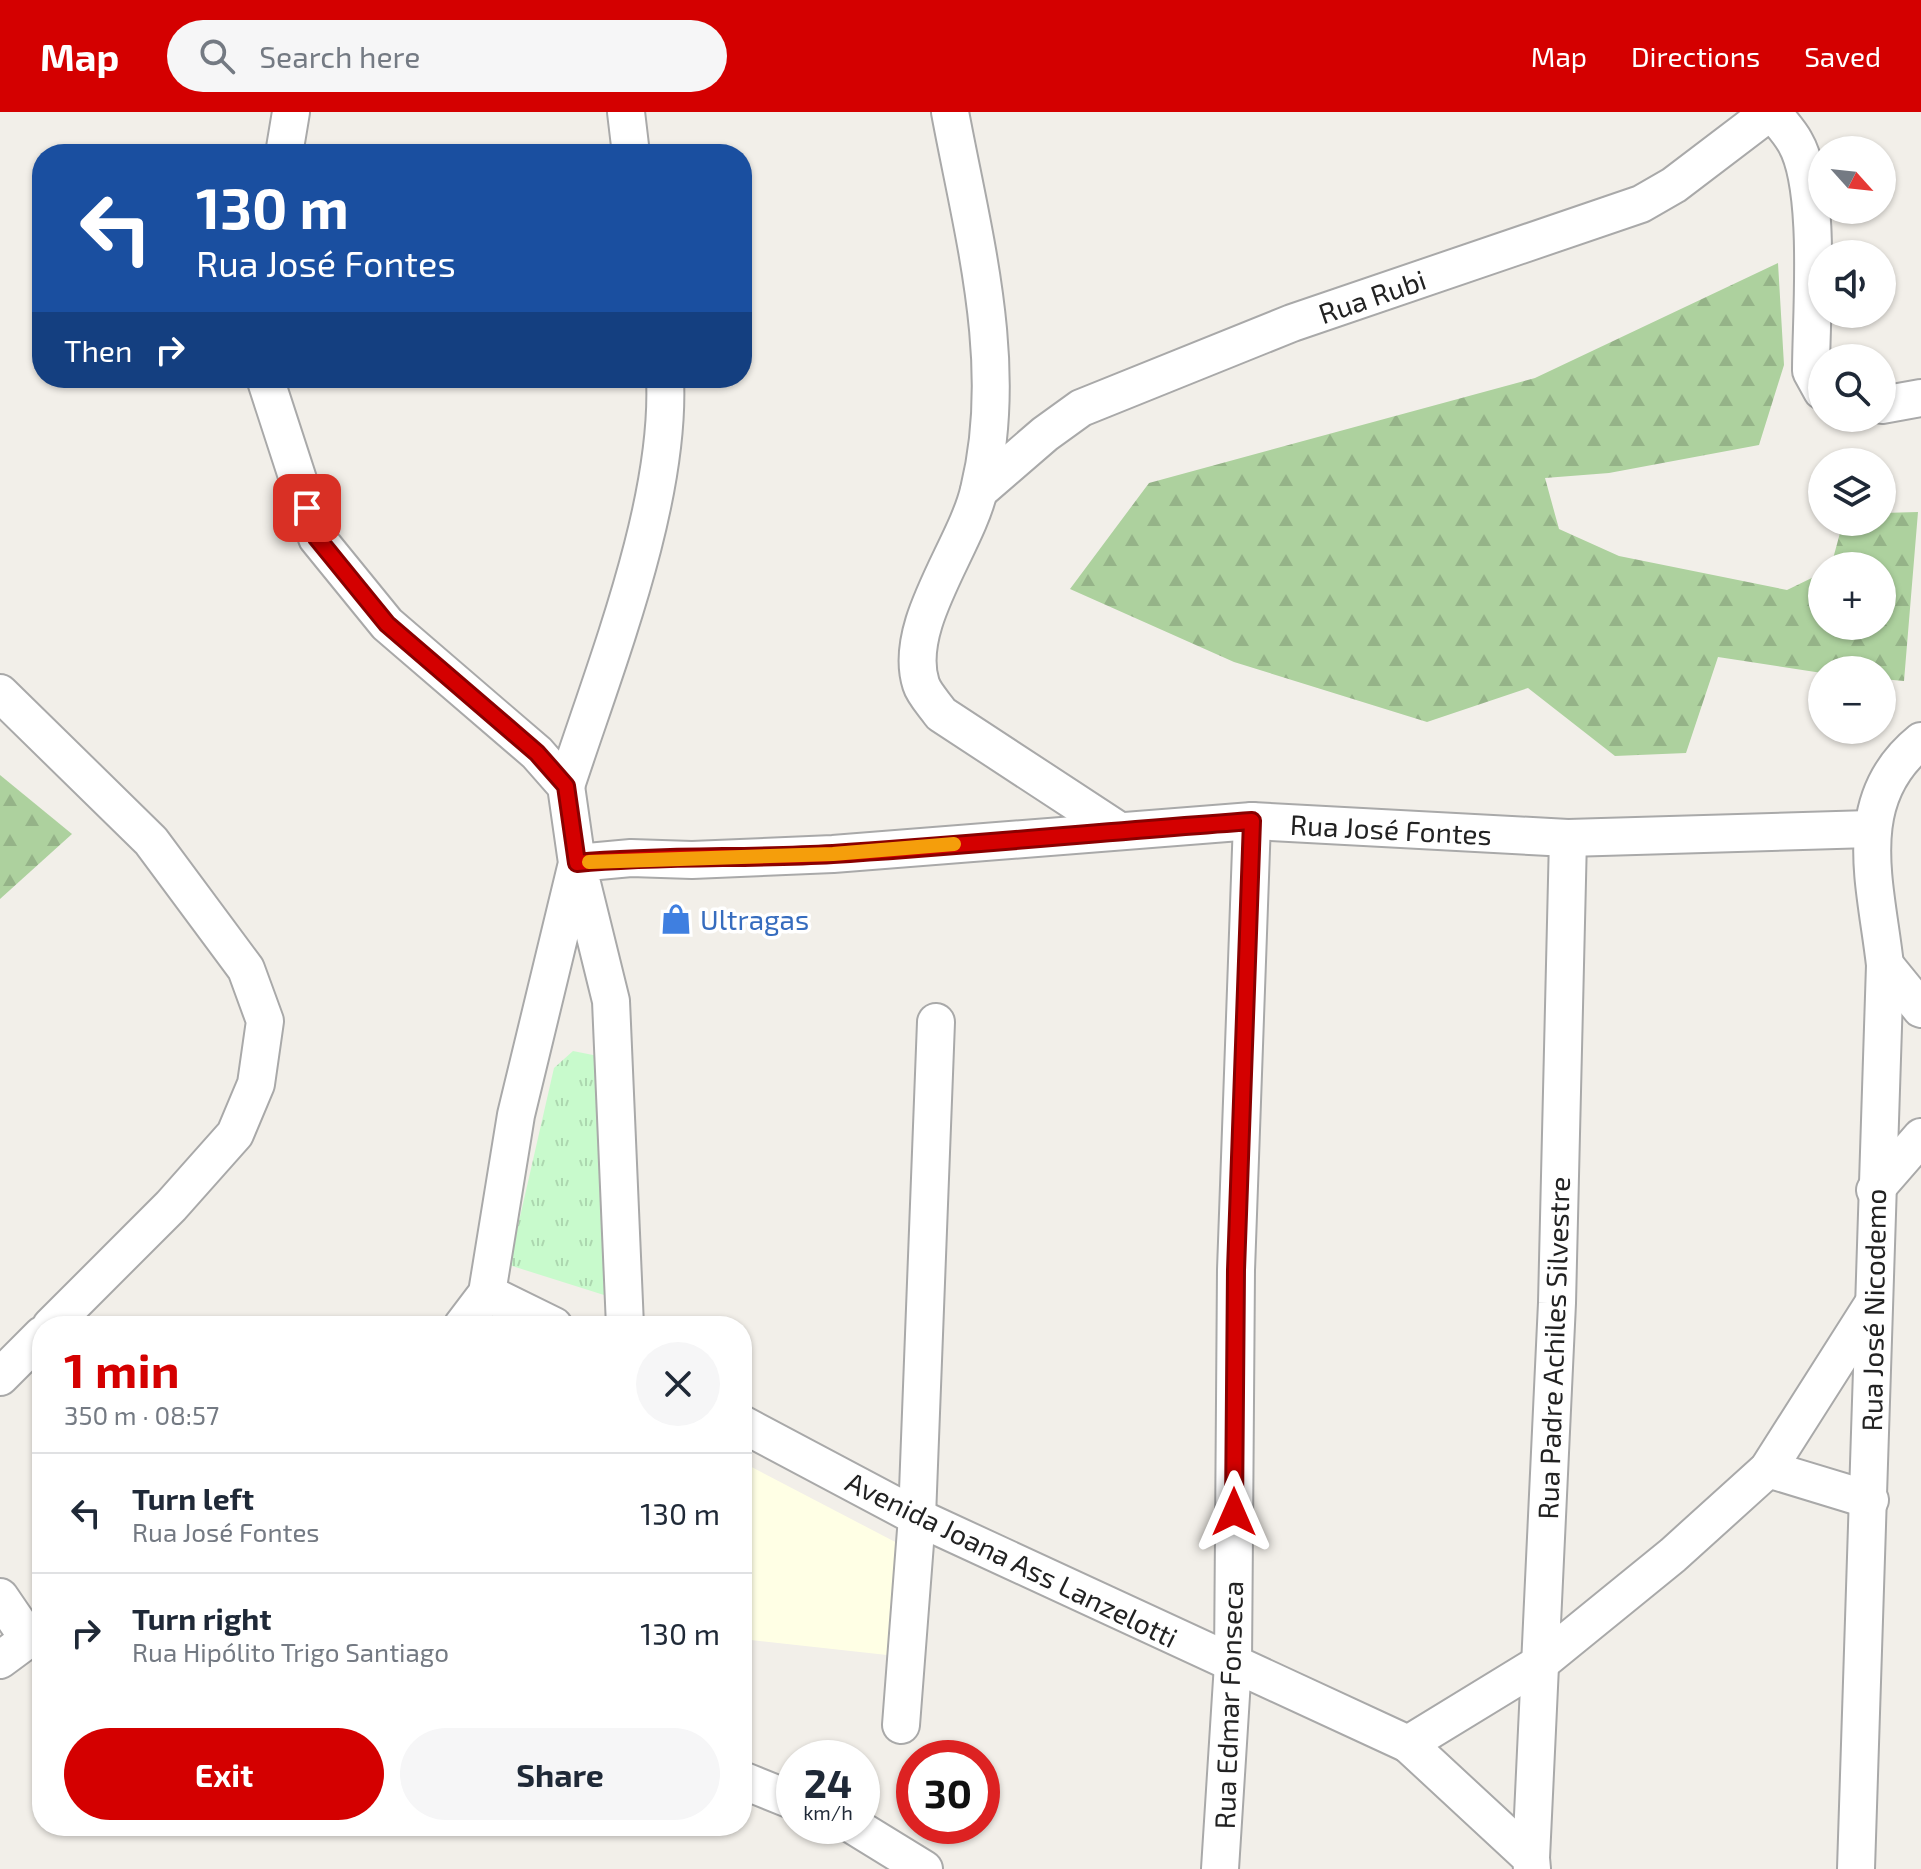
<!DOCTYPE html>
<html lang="en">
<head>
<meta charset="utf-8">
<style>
  :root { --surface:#fff; --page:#f6f6f7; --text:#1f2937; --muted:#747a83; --line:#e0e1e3; --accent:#d40000 }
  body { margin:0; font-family:"Exo 2",sans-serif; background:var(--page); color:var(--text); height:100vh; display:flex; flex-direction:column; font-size:30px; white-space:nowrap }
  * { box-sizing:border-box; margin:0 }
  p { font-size:26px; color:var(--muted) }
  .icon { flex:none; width:44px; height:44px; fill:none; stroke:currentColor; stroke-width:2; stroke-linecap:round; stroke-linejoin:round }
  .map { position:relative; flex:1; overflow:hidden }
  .panel { position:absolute; left:32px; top:1204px; width:720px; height:520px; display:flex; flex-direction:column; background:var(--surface); border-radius:32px; box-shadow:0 2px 6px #0004 }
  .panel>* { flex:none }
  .banner { position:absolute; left:32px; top:32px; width:720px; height:244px; border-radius:32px; box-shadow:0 2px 6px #0004; background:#1a4fa0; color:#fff; overflow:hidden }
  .needle { width:52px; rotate:117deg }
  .tools { position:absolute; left:1808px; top:24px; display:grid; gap:16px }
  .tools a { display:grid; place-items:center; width:88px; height:88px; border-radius:50%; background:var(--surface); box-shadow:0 2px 6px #0004; font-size:40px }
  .speed { position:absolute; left:776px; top:1628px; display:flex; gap:16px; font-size:40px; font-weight:700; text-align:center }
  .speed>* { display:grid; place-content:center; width:104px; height:104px; border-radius:50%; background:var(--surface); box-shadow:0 2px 6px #0004; line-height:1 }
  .speed small { font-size:20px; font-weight:400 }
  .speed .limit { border:12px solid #d22; background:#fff; color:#111 }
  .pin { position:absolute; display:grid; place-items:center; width:68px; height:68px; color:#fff; margin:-34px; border-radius:16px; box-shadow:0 4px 12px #0006 }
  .me { position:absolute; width:88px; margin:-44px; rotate:0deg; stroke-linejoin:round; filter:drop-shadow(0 0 6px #0008) }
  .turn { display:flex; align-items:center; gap:28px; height:168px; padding:0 32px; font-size:36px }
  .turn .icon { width:104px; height:104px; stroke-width:2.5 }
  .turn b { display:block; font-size:56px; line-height:68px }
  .then { display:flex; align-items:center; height:76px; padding:0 32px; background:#0003; gap:16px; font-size:30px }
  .round { display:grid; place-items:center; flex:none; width:84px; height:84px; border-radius:42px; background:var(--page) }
  .summary { display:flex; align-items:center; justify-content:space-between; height:136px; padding:0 32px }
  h1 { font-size:48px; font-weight:700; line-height:60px; color:var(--accent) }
  .action { display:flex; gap:16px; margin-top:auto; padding:16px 32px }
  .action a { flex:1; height:92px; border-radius:48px; background:var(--accent); color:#fff; font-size:32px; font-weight:700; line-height:92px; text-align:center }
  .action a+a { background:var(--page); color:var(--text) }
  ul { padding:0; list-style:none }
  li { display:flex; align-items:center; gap:24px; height:120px; padding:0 32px; border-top:2px solid var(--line) }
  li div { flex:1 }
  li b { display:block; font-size:30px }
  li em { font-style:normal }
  header { display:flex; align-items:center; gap:48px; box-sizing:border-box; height:112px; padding:0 40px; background:var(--accent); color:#fff }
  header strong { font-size:38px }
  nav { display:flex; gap:44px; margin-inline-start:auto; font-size:28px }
  .search { width:560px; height:72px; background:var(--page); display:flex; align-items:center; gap:20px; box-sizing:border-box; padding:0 28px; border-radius:44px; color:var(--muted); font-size:30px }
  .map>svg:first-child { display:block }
  .education { fill:#ffffe5 }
  .forest { fill:url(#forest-firs) }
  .park { fill:url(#park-tufts) }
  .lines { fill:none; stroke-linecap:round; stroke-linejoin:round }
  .minor-casing { stroke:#a9a9a9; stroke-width:40 }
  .minor { stroke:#fff; stroke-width:36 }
  .route-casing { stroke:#8a0000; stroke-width:20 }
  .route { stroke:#d40000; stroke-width:14 }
  .slow { stroke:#f59e0b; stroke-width:14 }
  .labels { text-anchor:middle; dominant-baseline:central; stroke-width:7; stroke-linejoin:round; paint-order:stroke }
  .street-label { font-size:28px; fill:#222; stroke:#fff }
  .shop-label { font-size:28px; fill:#366cbe; stroke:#fff; text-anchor:start }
</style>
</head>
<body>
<header>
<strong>Map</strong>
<div class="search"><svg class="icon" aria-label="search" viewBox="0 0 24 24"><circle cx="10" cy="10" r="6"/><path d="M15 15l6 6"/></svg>Search here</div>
<nav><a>Map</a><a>Directions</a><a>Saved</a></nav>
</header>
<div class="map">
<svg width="1921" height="1757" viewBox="0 0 1921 1757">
  <defs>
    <pattern id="forest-firs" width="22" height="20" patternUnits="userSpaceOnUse" patternTransform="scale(2)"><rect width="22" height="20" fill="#add19e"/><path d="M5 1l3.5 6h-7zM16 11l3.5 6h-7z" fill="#95b388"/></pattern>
    <pattern id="park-tufts" width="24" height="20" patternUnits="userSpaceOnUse" patternTransform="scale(2)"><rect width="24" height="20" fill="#c8facc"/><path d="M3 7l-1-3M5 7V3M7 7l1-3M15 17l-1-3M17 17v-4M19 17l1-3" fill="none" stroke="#acd6af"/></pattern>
  </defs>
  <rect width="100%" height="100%" fill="#f2efe9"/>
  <polygon class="education" points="742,1350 901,1433 887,1543 742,1527"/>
  <g class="forest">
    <polygon points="1778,151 1784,253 1759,333 1609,361 1545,366 1559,417 1619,444 1787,478 1822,461 1822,514 1882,514 1882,454 1831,454 1843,410 1882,410 1882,401 1918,400 1904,569 1882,567 1882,558 1822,558 1822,561 1718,545 1686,641 1615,644 1528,576 1427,610 1234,550 1070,477 1149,371 1535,266"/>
    <polygon points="0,663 72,722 0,787"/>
  </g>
  <polygon class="park" points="573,939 598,944 604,1183 509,1153 554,956"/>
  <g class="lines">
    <defs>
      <g id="minor">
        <polyline points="626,0 631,42"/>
        <path d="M950,0C973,123 1010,253 979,378C966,435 902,513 921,572C924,582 935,593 941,602L1118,718"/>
        <path d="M1772,0C1780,10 1789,19 1795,30C1822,76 1811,203 1811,259L1822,279"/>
        <polyline points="284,42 291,0"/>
        <polyline points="265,266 317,426 387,512 537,641 566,674 577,751 516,1003 487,1181 462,1214"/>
        <polyline points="1882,293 1921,286"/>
        <polyline points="979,379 1045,322 1081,296 1292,211 1641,92 1674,73 1770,0"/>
        <polyline points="0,581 151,729 246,857 265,909 256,972 235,1022 171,1094 51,1214"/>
        <path d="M566,674C605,554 671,392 665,266"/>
        <polyline points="1885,853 1921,897"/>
        <polyline points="1875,1078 1921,1025"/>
        <polyline points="487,1181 554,1214"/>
        <polyline points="625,1214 611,889 577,751 631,746 692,748 833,742 1252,709 1568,726 1870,717"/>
        <polyline points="0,1265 42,1223"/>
        <polyline points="742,1312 917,1405 1408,1632 1539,1552 1673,1443 1768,1357 1871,1195"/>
        <polyline points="1768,1357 1870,1388"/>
        <polyline points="0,1485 28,1526"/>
        <polyline points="0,1548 42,1517"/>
        <polyline points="901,1613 917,1405 936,910"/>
        <polyline points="1408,1632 1531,1746 1532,1757"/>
        <polyline points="742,1668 794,1689"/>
        <polyline points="854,1714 924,1757"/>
        <polyline points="1531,1746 1557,1191 1568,726"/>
        <polyline points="1220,1757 1233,1552 1236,1158 1252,709"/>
        <path d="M1856,1757L1885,853C1876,772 1848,688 1921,629"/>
      </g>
    </defs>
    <use href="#minor" class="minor-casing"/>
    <use href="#minor" class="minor"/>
  </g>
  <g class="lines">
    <defs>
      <path id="route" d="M307,396L317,426L387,512L537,641L566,674L577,751C662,743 747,747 833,742C972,733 1112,719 1252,709L1236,1158L1234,1400"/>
    </defs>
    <use href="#route" class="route-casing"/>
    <use href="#route" class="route"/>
    <polyline class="slow" points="589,750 833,742 954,732"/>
  </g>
  <defs>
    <symbol id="shop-bare" viewBox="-9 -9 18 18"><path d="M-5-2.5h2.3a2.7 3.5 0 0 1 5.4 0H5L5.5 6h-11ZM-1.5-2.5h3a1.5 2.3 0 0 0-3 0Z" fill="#3f7fe0" stroke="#fff" stroke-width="2.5" paint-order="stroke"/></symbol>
  </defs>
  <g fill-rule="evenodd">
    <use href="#shop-bare" x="654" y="785" width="44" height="44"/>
  </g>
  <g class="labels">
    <g class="street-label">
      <text transform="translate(1372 184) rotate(-19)">Rua Rubi</text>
      <text transform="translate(1391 717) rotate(3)">Rua José Fontes</text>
      <text transform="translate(1873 1198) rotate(-89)">Rua José Nicodemo</text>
      <text transform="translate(1553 1236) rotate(-88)">Rua Padre Achiles Silvestre</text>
      <text transform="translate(1012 1447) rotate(26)">Avenida Joana Ass Lanzelotti</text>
      <text transform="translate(1228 1593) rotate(-88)">Rua Edmar Fonseca</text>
    </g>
    <g class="shop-label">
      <text x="700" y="807">Ultragas</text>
    </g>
  </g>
</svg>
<div class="tools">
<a><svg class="needle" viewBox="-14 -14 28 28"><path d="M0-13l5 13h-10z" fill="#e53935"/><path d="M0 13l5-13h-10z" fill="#747a83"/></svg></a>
<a><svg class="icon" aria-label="sound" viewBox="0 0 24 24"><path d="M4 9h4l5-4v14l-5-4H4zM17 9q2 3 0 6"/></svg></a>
<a><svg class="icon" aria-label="search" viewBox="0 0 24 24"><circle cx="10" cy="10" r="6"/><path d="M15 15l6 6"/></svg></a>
<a><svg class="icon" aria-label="layers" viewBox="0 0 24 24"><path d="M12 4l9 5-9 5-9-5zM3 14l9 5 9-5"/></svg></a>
<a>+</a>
<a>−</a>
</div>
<div class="speed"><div>24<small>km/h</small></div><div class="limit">30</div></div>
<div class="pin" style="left:307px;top:396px;background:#d93025"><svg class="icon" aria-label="arrive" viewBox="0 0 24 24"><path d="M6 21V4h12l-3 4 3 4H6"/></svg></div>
<svg class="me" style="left:1234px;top:1400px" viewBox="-20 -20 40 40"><path d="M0-17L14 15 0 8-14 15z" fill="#d40000" stroke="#fff" stroke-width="4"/></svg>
<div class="banner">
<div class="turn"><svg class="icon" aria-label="left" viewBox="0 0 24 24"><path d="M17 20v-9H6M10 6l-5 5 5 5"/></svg><div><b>130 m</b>Rua José Fontes</div></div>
<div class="then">Then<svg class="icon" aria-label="right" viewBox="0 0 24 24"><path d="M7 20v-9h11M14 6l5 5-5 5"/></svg></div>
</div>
<section class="panel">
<div class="summary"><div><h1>1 min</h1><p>350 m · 08:57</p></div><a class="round"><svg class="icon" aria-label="close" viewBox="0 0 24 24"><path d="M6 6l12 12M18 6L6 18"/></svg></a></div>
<ul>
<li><svg class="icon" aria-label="left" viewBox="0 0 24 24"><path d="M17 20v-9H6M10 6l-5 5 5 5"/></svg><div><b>Turn left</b><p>Rua José Fontes</p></div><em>130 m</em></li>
<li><svg class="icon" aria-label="right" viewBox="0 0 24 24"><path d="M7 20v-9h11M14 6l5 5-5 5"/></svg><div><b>Turn right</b><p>Rua Hipólito Trigo Santiago</p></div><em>130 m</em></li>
</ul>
<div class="action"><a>Exit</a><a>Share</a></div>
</section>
</div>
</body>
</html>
